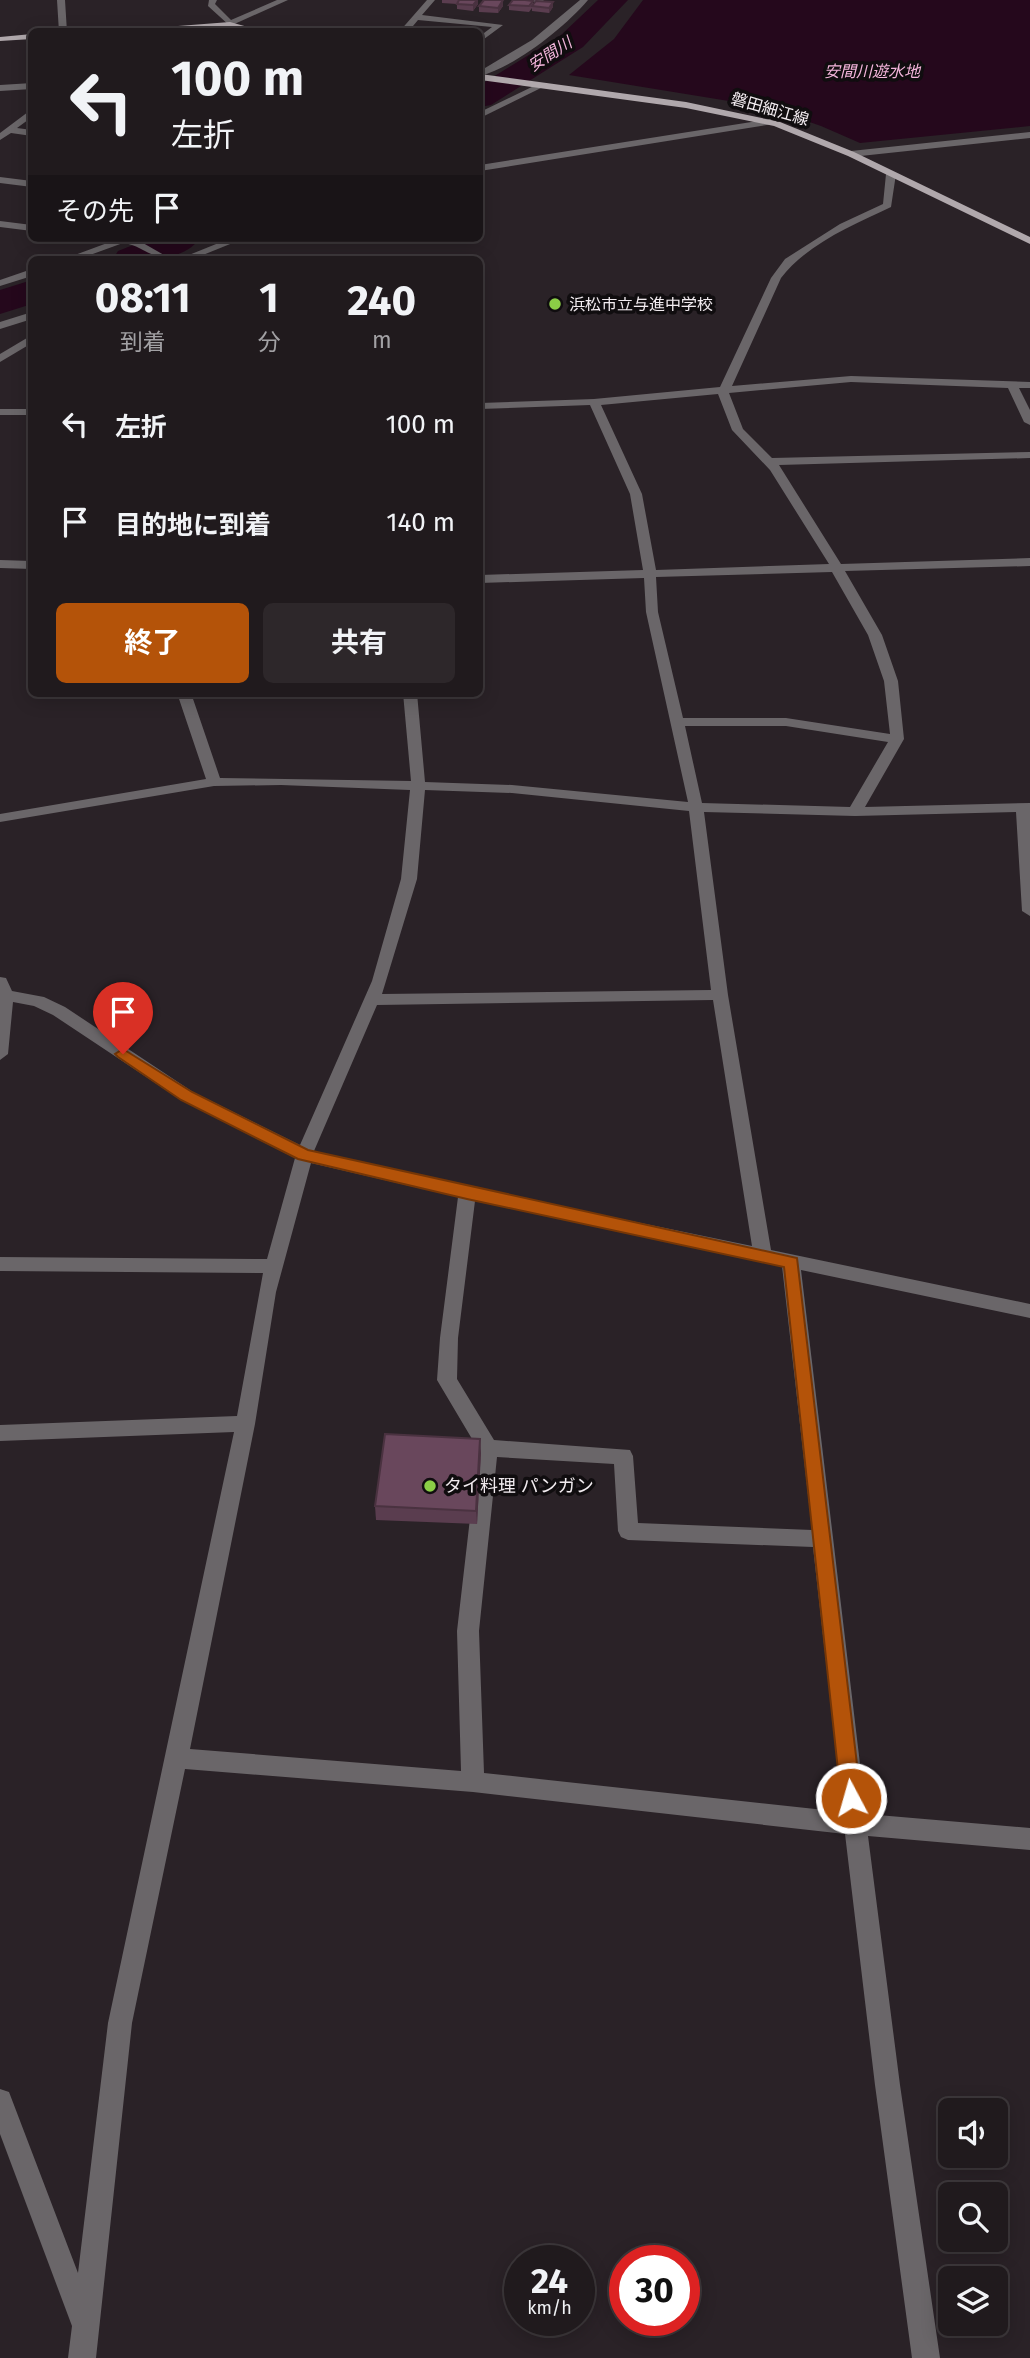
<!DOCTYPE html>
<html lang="ja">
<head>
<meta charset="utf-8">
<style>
  :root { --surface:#201a1d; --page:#2d272a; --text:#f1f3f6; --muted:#a2a1a4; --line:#3d383b; --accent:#b45309 }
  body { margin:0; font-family:"Fira Sans","Noto Sans JP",sans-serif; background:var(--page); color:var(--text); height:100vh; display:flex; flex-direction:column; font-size:26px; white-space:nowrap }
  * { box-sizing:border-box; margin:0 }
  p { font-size:23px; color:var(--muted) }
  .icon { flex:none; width:38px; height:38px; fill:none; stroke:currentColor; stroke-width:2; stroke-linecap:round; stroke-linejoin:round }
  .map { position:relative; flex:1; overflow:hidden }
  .side { position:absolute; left:28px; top:256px; width:455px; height:441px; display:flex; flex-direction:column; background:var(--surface); border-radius:10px; box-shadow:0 4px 18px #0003,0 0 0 2px var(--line) }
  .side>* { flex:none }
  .banner { position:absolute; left:28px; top:28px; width:455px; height:214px; border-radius:10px; box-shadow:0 4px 18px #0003,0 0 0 2px var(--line); background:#201a1d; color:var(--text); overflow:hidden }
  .tools { position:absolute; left:938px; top:2098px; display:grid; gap:14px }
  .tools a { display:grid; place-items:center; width:70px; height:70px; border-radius:10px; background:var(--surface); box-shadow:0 4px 18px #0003,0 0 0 2px var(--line); font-size:35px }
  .speed { position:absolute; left:504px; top:2245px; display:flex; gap:14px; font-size:35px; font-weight:700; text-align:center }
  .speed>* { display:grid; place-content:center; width:91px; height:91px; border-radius:50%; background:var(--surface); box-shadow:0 4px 18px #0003,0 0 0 2px var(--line); line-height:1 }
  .speed small { font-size:18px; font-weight:400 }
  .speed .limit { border:10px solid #d22; background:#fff; color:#111 }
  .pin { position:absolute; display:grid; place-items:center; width:60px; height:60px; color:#fff; margin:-72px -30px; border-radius:50% 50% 50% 0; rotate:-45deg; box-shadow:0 0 7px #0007 }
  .pin .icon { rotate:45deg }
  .me { position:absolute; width:77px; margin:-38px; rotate:354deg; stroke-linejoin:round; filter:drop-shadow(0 0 5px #0008) }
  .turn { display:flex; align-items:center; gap:24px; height:147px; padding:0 28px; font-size:32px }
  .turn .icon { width:91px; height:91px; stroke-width:2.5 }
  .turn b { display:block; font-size:49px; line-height:60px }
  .then { display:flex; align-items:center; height:66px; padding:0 28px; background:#0003; gap:14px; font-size:26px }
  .eta { display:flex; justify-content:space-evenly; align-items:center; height:119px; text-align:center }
  .eta b { font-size:42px; font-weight:700; line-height:49px }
  .cta { display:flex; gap:14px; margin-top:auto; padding:14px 28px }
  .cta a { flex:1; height:80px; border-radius:10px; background:var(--accent); color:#fff; font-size:28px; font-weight:700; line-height:80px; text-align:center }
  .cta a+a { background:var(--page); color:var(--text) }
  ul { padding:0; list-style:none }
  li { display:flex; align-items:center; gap:21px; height:98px; padding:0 28px }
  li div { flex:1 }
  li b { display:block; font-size:26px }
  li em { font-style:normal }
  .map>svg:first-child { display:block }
  .water { fill:#25081c }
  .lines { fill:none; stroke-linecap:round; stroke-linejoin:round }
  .river { fill:#25081c; fill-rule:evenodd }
  .minor { fill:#6a6669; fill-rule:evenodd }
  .major { fill:#b0a8ac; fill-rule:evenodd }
  .wall { fill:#5a3d4f }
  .shaded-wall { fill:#4a3240 }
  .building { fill:#69475c; stroke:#4a3240; stroke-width:2 }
  .route { fill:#b45309; stroke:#753606; stroke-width:2 }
  .poi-dot { fill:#8bce46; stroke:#100d0f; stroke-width:2.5 }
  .labels { text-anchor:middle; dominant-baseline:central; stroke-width:7; stroke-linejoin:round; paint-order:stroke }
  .far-water-label { font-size:16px; font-style:italic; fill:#f3b5db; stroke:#100d0f }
  .far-street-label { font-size:16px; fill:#f2ecf0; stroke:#100d0f }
  .far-poi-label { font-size:16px; fill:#f2ecf0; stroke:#100d0f; text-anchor:start }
  .poi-label { font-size:18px; fill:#f2ecf0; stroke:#100d0f; text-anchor:start }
</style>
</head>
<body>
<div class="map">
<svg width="1030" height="2358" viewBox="0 0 1030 2358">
  <rect width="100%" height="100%" fill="#2a2227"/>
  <polygon class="water" points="643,0 1030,0 1030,126 860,143 821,126 766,107 569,75 614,39"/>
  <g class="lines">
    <g class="river">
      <polygon points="598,0 628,0 583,47 491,105 480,107 480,85 561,35"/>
      <path d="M151,238H200C182,264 141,259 113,259L118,251Z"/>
      <polygon points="32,280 32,304 0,314 0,290"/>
    </g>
    <g class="minor">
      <polygon points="57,0 65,0 67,32 59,32"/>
      <polygon points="209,0 217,0 215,4 231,20 277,0 288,0 230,26 208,6"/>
      <polygon points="427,0 435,0 422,15 503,25 480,42 480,36 492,27 418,20 408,32 399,32"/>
      <polygon points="524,0 543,0 544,1 540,3"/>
      <path d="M580,0H588C563,29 516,66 480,76V71L532,40Z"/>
      <polygon points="32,83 32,89 0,91 0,85"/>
      <polygon points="540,83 547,85 480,118 480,112"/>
      <polygon points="32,109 32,117 17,128 32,130 32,136 11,133 0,140 0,133"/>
      <polygon points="770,119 774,122 773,124 480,171 480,165"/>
      <polygon points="1030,132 1030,138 851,157 846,154 851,151"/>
      <path d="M891,171L896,174L891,207C853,225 807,244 781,278L732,386L851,376L1030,382V388H1019L1030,410V425L1024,422L1008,388L851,382L729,393L743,429L772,458L1030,452V458L779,465L841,564L1030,558V566L845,571L882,635L898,681L904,739L865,807L1030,803V916L1022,911L1016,812L855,816L704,812L728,995L771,1250L1030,1304V1318L801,1270L866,1814L1030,1828V1850L868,1836L900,2085L940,2358H912L875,2085L845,1834L473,1792L185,1769L132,2023L96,2358H68L72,2326L0,2134V2089L9,2092L78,2273L108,2023L234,1432L0,1441V1425L237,1416L263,1273L0,1271V1257L267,1259L295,1158L181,1100L53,1015L34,1006L13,1002L8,1054L0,1060V977L6,978L12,991L44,997L65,1007L193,1092L300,1145L372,981L401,879L410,790L281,785L214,786L0,822V814L206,779L177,693H191L220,778L411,781L403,693H417L425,782L512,785L688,802L646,612L644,578L480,583V575L643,570L630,494L590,405L480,409V403L594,399L720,387L771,278L785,259L840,224L883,204L886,174ZM718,394L732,430L770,470L829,564L656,570L642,494L601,405ZM832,572L868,635L884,681L890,734L786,718H683L658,612L656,577ZM685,726H786L888,742L850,807L702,803ZM425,790L512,793L689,811L711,990L382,994L417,879ZM713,1000L752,1246L467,1187L314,1151L377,1005ZM311,1163L458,1197L440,1338L437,1380L478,1449L457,1631L461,1771L190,1749L255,1424L276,1292ZM475,1201L782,1266L812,1530L638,1523L633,1456L630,1450L494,1440L457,1379L458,1338ZM497,1457L614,1464L618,1531L621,1537L628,1540L813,1547L843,1812L484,1773L479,1631Z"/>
      <polygon points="0,177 32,181 32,187 0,183"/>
      <polygon points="0,221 32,225 32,231 0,227"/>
      <path d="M97,238L136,239L171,259C152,259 141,245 123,243L79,259H64L110,242Z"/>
      <polygon points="231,238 245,238 193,259 179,259"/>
      <polygon points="32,269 32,276 0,286 0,280"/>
      <polygon points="32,312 32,319 0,329 0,322"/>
      <polygon points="32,335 32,343 0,362 0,354"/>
      <rect x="0" y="409" width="32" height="6"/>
      <polygon points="0,560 32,561 32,569 0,568"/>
    </g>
    <g class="major">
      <polygon points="230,22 266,32 250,32 230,26 100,32"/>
      <polygon points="32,34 32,39 0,41 0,37"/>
      <polygon points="480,74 686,102 780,122 854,152 1030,237 1030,244 848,156 774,126 686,108 480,80"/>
    </g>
  </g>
  <g class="wall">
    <polygon points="442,0 478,0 478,4 473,11 457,9 457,4 442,3"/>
    <polygon points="533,1 533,4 553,2 553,7 549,13 532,11 532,8 529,12 509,10 509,5"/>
    <polygon points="479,6 503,6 498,13 479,12"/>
    <polygon points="481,1453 477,1524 376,1520 375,1506"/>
  </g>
  <g class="shaded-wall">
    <polygon points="477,0 478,0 478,4 473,11 473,5"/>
    <polygon points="503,0 503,6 498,13 498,8"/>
    <polygon points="553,2 553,7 549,13 549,8"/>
    <polygon points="480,1439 481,1453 477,1524 476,1511"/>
  </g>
  <g class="building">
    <polygon points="459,0 477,0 473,5 457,4"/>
    <polygon points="484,0 503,0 498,8 479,6"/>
    <polygon points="513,0 525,0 533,1 529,6 509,5"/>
    <polygon points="536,1 553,2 549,8 532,6"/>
    <polygon points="385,1434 480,1439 476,1511 375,1506"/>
  </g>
  <polygon class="route" points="123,1049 192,1092 308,1150 797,1258 861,1798 858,1805 851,1808 844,1805 841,1798 784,1267 467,1199 298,1159 181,1100 118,1057 115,1054"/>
  <g class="poi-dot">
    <circle cx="555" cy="304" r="7"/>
    <circle cx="430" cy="1486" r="7"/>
  </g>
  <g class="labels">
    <g class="far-water-label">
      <text transform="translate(550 54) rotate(-33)">安間川</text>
      <text x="872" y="71">安間川遊水地</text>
    </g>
    <g class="far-street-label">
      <text transform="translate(770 109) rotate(16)">磐田細江線</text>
    </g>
    <g class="far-poi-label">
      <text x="569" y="304">浜松市立与進中学校</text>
    </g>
    <g class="poi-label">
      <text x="444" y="1486">タイ料理 パンガン</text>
    </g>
  </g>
</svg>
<div class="tools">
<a><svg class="icon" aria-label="sound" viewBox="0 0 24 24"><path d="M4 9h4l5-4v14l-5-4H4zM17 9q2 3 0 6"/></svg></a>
<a><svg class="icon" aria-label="search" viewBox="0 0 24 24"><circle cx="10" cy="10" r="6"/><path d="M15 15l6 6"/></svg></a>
<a><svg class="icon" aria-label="layers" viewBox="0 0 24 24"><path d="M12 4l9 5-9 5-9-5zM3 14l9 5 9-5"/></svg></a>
</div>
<div class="speed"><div>24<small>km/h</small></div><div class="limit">30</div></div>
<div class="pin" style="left:123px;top:1054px;background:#d93025"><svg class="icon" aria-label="arrive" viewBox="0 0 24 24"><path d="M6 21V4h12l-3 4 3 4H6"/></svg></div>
<svg class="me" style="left:851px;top:1798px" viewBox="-20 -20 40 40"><circle r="17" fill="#b45309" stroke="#fff" stroke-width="3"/><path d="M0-11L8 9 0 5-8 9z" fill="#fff"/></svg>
<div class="banner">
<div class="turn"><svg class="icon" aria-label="left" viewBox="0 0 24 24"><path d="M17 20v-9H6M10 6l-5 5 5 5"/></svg><div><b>100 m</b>左折</div></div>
<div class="then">その先<svg class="icon" aria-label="arrive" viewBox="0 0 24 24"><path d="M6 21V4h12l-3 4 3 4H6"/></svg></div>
</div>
<section class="side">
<div class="eta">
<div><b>08:11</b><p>到着</p></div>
<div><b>1</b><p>分</p></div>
<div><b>240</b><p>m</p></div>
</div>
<ul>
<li><svg class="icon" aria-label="left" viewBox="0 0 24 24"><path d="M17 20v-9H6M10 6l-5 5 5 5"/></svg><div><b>左折</b></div><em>100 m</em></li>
<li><svg class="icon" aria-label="arrive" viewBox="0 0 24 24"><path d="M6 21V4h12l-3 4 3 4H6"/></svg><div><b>目的地に到着</b></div><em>140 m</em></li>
</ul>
<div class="cta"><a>終了</a><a>共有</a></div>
</section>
</div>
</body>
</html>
